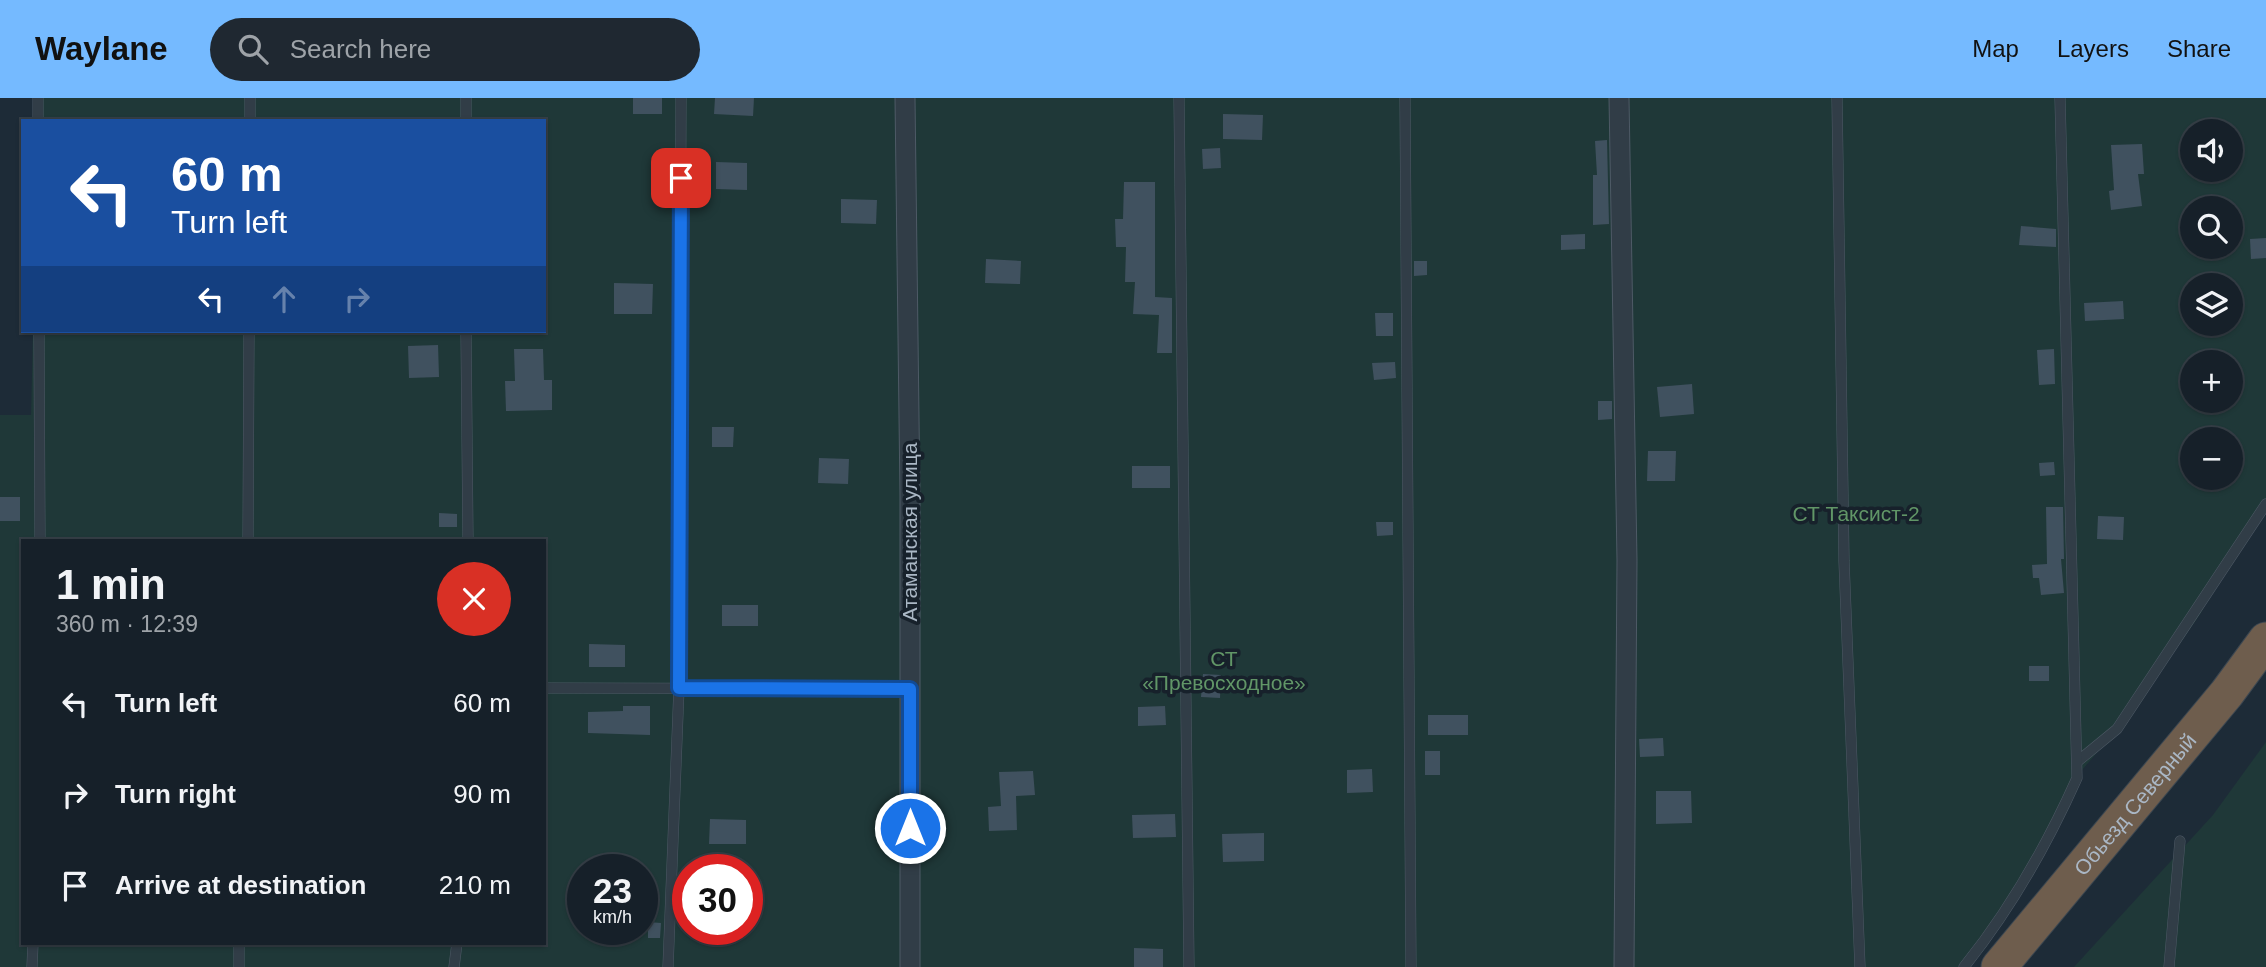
<!DOCTYPE html>
<html lang="en">
<head>
<meta charset="utf-8">
<style>
  :root { --surface:#162029; --page:#1f2831; --text:#f1f3f6; --muted:#9ea3a8; --line:#353e46; --accent:#75baff }
  body { margin:0; font-family:Helvetica,sans-serif; background:var(--page); color:var(--text); height:100vh; display:flex; flex-direction:column; font-size:26px; white-space:nowrap }
  * { box-sizing:border-box; margin:0 }
  p { font-size:23px; color:var(--muted) }
  .icon { flex:none; width:38px; height:38px; fill:none; stroke:currentColor; stroke-width:2; stroke-linecap:round; stroke-linejoin:round }
  .map { position:relative; flex:1; overflow:hidden }
  .details { position:absolute; left:21px; top:441px; width:525px; height:406px; display:flex; flex-direction:column; background:var(--surface); border-radius:0px; box-shadow:0 2px 5px #0004,0 0 0 2px var(--line) }
  .details>* { flex:none }
  .banner { position:absolute; left:21px; top:21px; width:525px; height:214px; border-radius:0px; box-shadow:0 2px 5px #0004,0 0 0 2px var(--line); background:#1a4fa0; color:#fff; overflow:hidden }
  .tools { position:absolute; left:2180px; top:21px; display:grid; gap:14px }
  .tools a { display:grid; place-items:center; width:63px; height:63px; border-radius:50%; background:var(--surface); box-shadow:0 2px 5px #0004,0 0 0 2px var(--line); font-size:35px }
  .speed { position:absolute; left:567px; top:756px; display:flex; gap:14px; font-size:35px; font-weight:700; text-align:center }
  .speed>* { display:grid; place-content:center; width:91px; height:91px; border-radius:50%; background:var(--surface); box-shadow:0 2px 5px #0004,0 0 0 2px var(--line); line-height:1 }
  .speed small { font-size:18px; font-weight:400 }
  .speed .limit { border:10px solid #d22; background:#fff; color:#111 }
  .pin { position:absolute; display:grid; place-items:center; width:60px; height:60px; color:#fff; margin:-30px; border-radius:14px; box-shadow:0 4px 10px #0006 }
  .me { position:absolute; width:77px; margin:-38px; rotate:0deg; stroke-linejoin:round; filter:drop-shadow(0 0 5px #0008) }
  .turn { display:flex; align-items:center; gap:24px; height:147px; padding:0 35px; font-size:32px }
  .turn .icon { width:91px; height:91px; stroke-width:2.5 }
  .turn b { display:block; font-size:49px; line-height:60px }
  .lanes { display:flex; align-items:center; height:66px; padding:0 35px; background:#0003; justify-content:center; gap:35px; direction:ltr }
  .lanes .off { opacity:.35 }
  .round { display:grid; place-items:center; flex:none; width:74px; height:74px; border-radius:37px; background:var(--page) }
  .head { display:flex; align-items:center; justify-content:space-between; height:119px; padding:0 35px }
  h1 { font-size:42px; font-weight:700; line-height:52px }
  ul { padding:0; list-style:none }
  li { display:flex; align-items:center; gap:21px; height:91px; padding:0 35px }
  li div { flex:1 }
  li b { display:block; font-size:26px }
  li em { font-style:normal }
  header { display:flex; align-items:center; gap:42px; box-sizing:border-box; height:98px; padding:0 35px; background:var(--accent); color:#111 }
  header strong { font-size:33px }
  nav { display:flex; gap:38px; margin-inline-start:auto; font-size:24px }
  .search { width:490px; height:63px; background:var(--page); display:flex; align-items:center; gap:18px; box-sizing:border-box; padding:0 24px; border-radius:38px; color:var(--muted); font-size:26px }
  .map>svg:first-child { display:block }
  .green { fill:#1f3838; fill-rule:evenodd }
  .building { fill:#40515f }
  .lines { fill:none; stroke-linecap:round; stroke-linejoin:round }
  .lane-casing { stroke:#4e5a66; stroke-width:11 }
  .street-casing { stroke:#4e5a66; stroke-width:21 }
  .highway-casing { stroke:#3c4751; stroke-width:37 }
  .lane { stroke:#313d47; stroke-width:10 }
  .street { stroke:#313d47; stroke-width:19 }
  .highway { stroke:#6e5d4d; stroke-width:35 }
  .route-casing { stroke:#114b97; stroke-width:18 }
  .route { stroke:#1a73e8; stroke-width:12 }
  .labels { text-anchor:middle; dominant-baseline:central; stroke-width:7; stroke-linejoin:round; paint-order:stroke }
  .park-label { font-size:21px; fill:#619667; stroke:#17212b }
  .street-label { font-size:21px; fill:#aab7c5; stroke:#17212b }
</style>
</head>
<body>
<header>
<strong>Waylane</strong>
<div class="search"><svg class="icon" aria-label="search" viewBox="0 0 24 24"><circle cx="10" cy="10" r="6"/><path d="M15 15l6 6"/></svg>Search here</div>
<nav><a>Map</a><a>Layers</a><a>Share</a></nav>
</header>
<div class="map">
<svg width="2266" height="869" viewBox="0 0 2266 869">
  <rect width="100%" height="100%" fill="#1d2b37"/>
  <g class="green">
    <path d="M36,0H2266V407L2232,456L2201,515L2131,615L2076,679L2022,783L1960,869H0V317H31L33,233H544V23H36ZM2193,33H2231V72H2193ZM2193,110H2231V149H2193ZM2193,187H2231V226H2193ZM2193,264H2231V303H2193ZM2193,341H2231V380H2193ZM23,443H544V845H23ZM583,772H642V831H583ZM688,772H747V831H688Z"/>
    <polygon points="2266,644 2266,869 2074,869 2213,717"/>
  </g>
  <g class="building">
    <rect x="633" y="0" width="29" height="16"/>
    <polygon points="715,0 754,0 753,18 714,16"/>
    <polygon points="1223,16 1263,17 1262,42 1223,41"/>
    <polygon points="1607,42 1609,126 1593,127 1593,77 1597,77 1595,43"/>
    <polygon points="2142,46 2144,76 2138,76 2142,108 2111,112 2109,93 2114,92 2111,47"/>
    <polygon points="1220,50 1221,70 1203,71 1202,51"/>
    <polygon points="716,64 747,65 747,92 716,91"/>
    <polygon points="673,73 673,93 661,93 660,74"/>
    <polygon points="1124,84 1155,84 1155,199 1172,200 1172,255 1157,255 1159,217 1133,216 1135,184 1125,184 1126,149 1116,149 1115,121 1123,121"/>
    <polygon points="841,101 877,102 876,126 841,125"/>
    <polygon points="2021,128 2056,131 2056,149 2019,147"/>
    <polygon points="1585,136 1585,151 1561,152 1561,137"/>
    <polygon points="2266,140 2266,160 2251,161 2250,141"/>
    <polygon points="986,161 1021,163 1020,186 985,185"/>
    <polygon points="1414,163 1427,163 1427,177 1414,178"/>
    <polygon points="614,185 653,186 652,216 614,216"/>
    <polygon points="2123,203 2124,221 2085,223 2084,205"/>
    <polygon points="1375,215 1393,215 1393,238 1376,238"/>
    <polygon points="438,247 439,279 409,280 408,248"/>
    <polygon points="514,251 543,251 544,282 552,282 552,312 506,313 505,283 515,283"/>
    <polygon points="2054,251 2055,286 2039,287 2037,252"/>
    <polygon points="1395,264 1396,280 1374,282 1372,265"/>
    <polygon points="1692,286 1694,316 1660,319 1657,289"/>
    <polygon points="1598,303 1612,303 1612,321 1598,322"/>
    <polygon points="712,329 734,329 733,349 712,349"/>
    <polygon points="1648,353 1676,353 1675,383 1647,383"/>
    <polygon points="819,360 849,361 848,386 818,385"/>
    <polygon points="2054,364 2055,377 2040,378 2039,365"/>
    <rect x="1132" y="368" width="38" height="22"/>
    <rect x="0" y="399" width="20" height="24"/>
    <polygon points="2046,409 2063,409 2064,461 2061,461 2064,495 2041,497 2039,480 2033,480 2032,467 2047,466"/>
    <polygon points="439,415 457,416 457,429 439,429"/>
    <polygon points="2098,418 2124,419 2123,442 2097,441"/>
    <polygon points="1376,424 1393,424 1393,437 1377,438"/>
    <rect x="722" y="507" width="36" height="21"/>
    <polygon points="589,546 625,547 625,569 589,569"/>
    <rect x="2029" y="568" width="20" height="15"/>
    <polygon points="1203,576 1221,577 1220,600 1201,599"/>
    <polygon points="623,608 650,608 650,637 588,635 588,614 623,613"/>
    <polygon points="1165,608 1166,627 1138,628 1138,609"/>
    <rect x="1428" y="617" width="40" height="20"/>
    <polygon points="1663,640 1664,658 1640,659 1639,641"/>
    <rect x="1425" y="653" width="15" height="24"/>
    <polygon points="1372,671 1373,694 1347,695 1347,672"/>
    <polygon points="1033,673 1035,697 1016,698 1017,732 989,733 988,709 1001,708 999,674"/>
    <polygon points="1656,693 1691,693 1692,725 1656,726"/>
    <polygon points="1175,716 1176,739 1133,740 1132,717"/>
    <polygon points="710,721 746,722 746,746 709,746"/>
    <polygon points="1264,735 1264,763 1223,764 1222,736"/>
    <polygon points="648,824 661,825 660,840 648,840"/>
    <polygon points="1134,850 1163,851 1163,869 1134,869"/>
  </g>
  <g class="lines">
    <defs>
      <g id="lane">
        <polyline points="38,0 38,23"/>
        <polyline points="1179,0 1189,869"/>
        <polyline points="1405,0 1411,869"/>
        <polyline points="1837,0 1844,463 1860,869"/>
        <polyline points="250,23 250,0"/>
        <polyline points="466,23 466,0"/>
        <polyline points="39,233 40,443"/>
        <polyline points="466,233 468,443"/>
        <polyline points="248,443 249,233"/>
        <polyline points="544,590 910,591"/>
        <polyline points="2078,663 2117,631 2266,406"/>
        <polyline points="32,869 33,845"/>
        <polyline points="239,869 239,845"/>
        <polyline points="454,869 457,845"/>
        <polyline points="668,869 679,590 681,0"/>
        <path d="M1964,869C2010,812 2047,747 2077,680L2060,0"/>
        <polyline points="2169,869 2180,743"/>
      </g>
      <g id="street">
        <polyline points="905,0 910,398 910,869"/>
        <polyline points="1619,0 1627,462 1624,869"/>
      </g>
      <g id="highway">
        <path id="s1" d="M1999,869L2227,595L2266,542"/>
      </g>
    </defs>
    <use href="#lane" class="lane-casing"/>
    <use href="#street" class="street-casing"/>
    <use href="#highway" class="highway-casing"/>
    <use href="#lane" class="lane"/>
    <use href="#street" class="street"/>
    <use href="#highway" class="highway"/>
  </g>
  <g class="lines">
    <defs>
      <polyline id="route" points="681,80 679,590 910,591 910,730"/>
    </defs>
    <use href="#route" class="route-casing"/>
    <use href="#route" class="route"/>
  </g>
  <g class="labels">
    <g class="park-label">
      <text x="1856" y="415">СТ Таксист-2</text>
      <text x="1224" y="560">СТ<tspan x="1224" dy="24">«Превосходное»</tspan></text>
    </g>
    <g class="street-label">
      <text transform="translate(909 434) rotate(-90)">Атаманская улица</text>
      <text stroke="none"><textPath href="#s1" startOffset="212">Обьезд Северный</textPath></text>
    </g>
  </g>
</svg>
<div class="tools">
<a><svg class="icon" aria-label="sound" viewBox="0 0 24 24"><path d="M4 9h4l5-4v14l-5-4H4zM17 9q2 3 0 6"/></svg></a>
<a><svg class="icon" aria-label="search" viewBox="0 0 24 24"><circle cx="10" cy="10" r="6"/><path d="M15 15l6 6"/></svg></a>
<a><svg class="icon" aria-label="layers" viewBox="0 0 24 24"><path d="M12 4l9 5-9 5-9-5zM3 14l9 5 9-5"/></svg></a>
<a>+</a>
<a>−</a>
</div>
<div class="speed"><div>23<small>km/h</small></div><div class="limit">30</div></div>
<div class="pin" style="left:681px;top:80px;background:#d93025"><svg class="icon" aria-label="arrive" viewBox="0 0 24 24"><path d="M6 21V4h12l-3 4 3 4H6"/></svg></div>
<svg class="me" style="left:910px;top:730px" viewBox="-20 -20 40 40"><circle r="17" fill="#1a73e8" stroke="#fff" stroke-width="3"/><path d="M0-11L8 9 0 5-8 9z" fill="#fff"/></svg>
<div class="banner">
<div class="turn"><svg class="icon" aria-label="left" viewBox="0 0 24 24"><path d="M17 20v-9H6M10 6l-5 5 5 5"/></svg><div><b>60 m</b>Turn left</div></div>
<div class="lanes"><svg class="icon" aria-label="left" viewBox="0 0 24 24"><path d="M17 20v-9H6M10 6l-5 5 5 5"/></svg><svg class="icon off" aria-label="ahead" viewBox="0 0 24 24"><path d="M12 20V5M6 11l6-6 6 6"/></svg><svg class="icon off" aria-label="right" viewBox="0 0 24 24"><path d="M7 20v-9h11M14 6l5 5-5 5"/></svg></div>
</div>
<section class="details">
<div class="head"><div><h1>1 min</h1><p>360 m · 12:39</p></div><a class="round" style="background:#d93025;color:#fff"><svg class="icon" aria-label="close" viewBox="0 0 24 24"><path d="M6 6l12 12M18 6L6 18"/></svg></a></div>
<ul>
<li><svg class="icon" aria-label="left" viewBox="0 0 24 24"><path d="M17 20v-9H6M10 6l-5 5 5 5"/></svg><div><b>Turn left</b></div><em>60 m</em></li>
<li><svg class="icon" aria-label="right" viewBox="0 0 24 24"><path d="M7 20v-9h11M14 6l5 5-5 5"/></svg><div><b>Turn right</b></div><em>90 m</em></li>
<li><svg class="icon" aria-label="arrive" viewBox="0 0 24 24"><path d="M6 21V4h12l-3 4 3 4H6"/></svg><div><b>Arrive at destination</b></div><em>210 m</em></li>
</ul>
</section>
</div>
</body>
</html>
